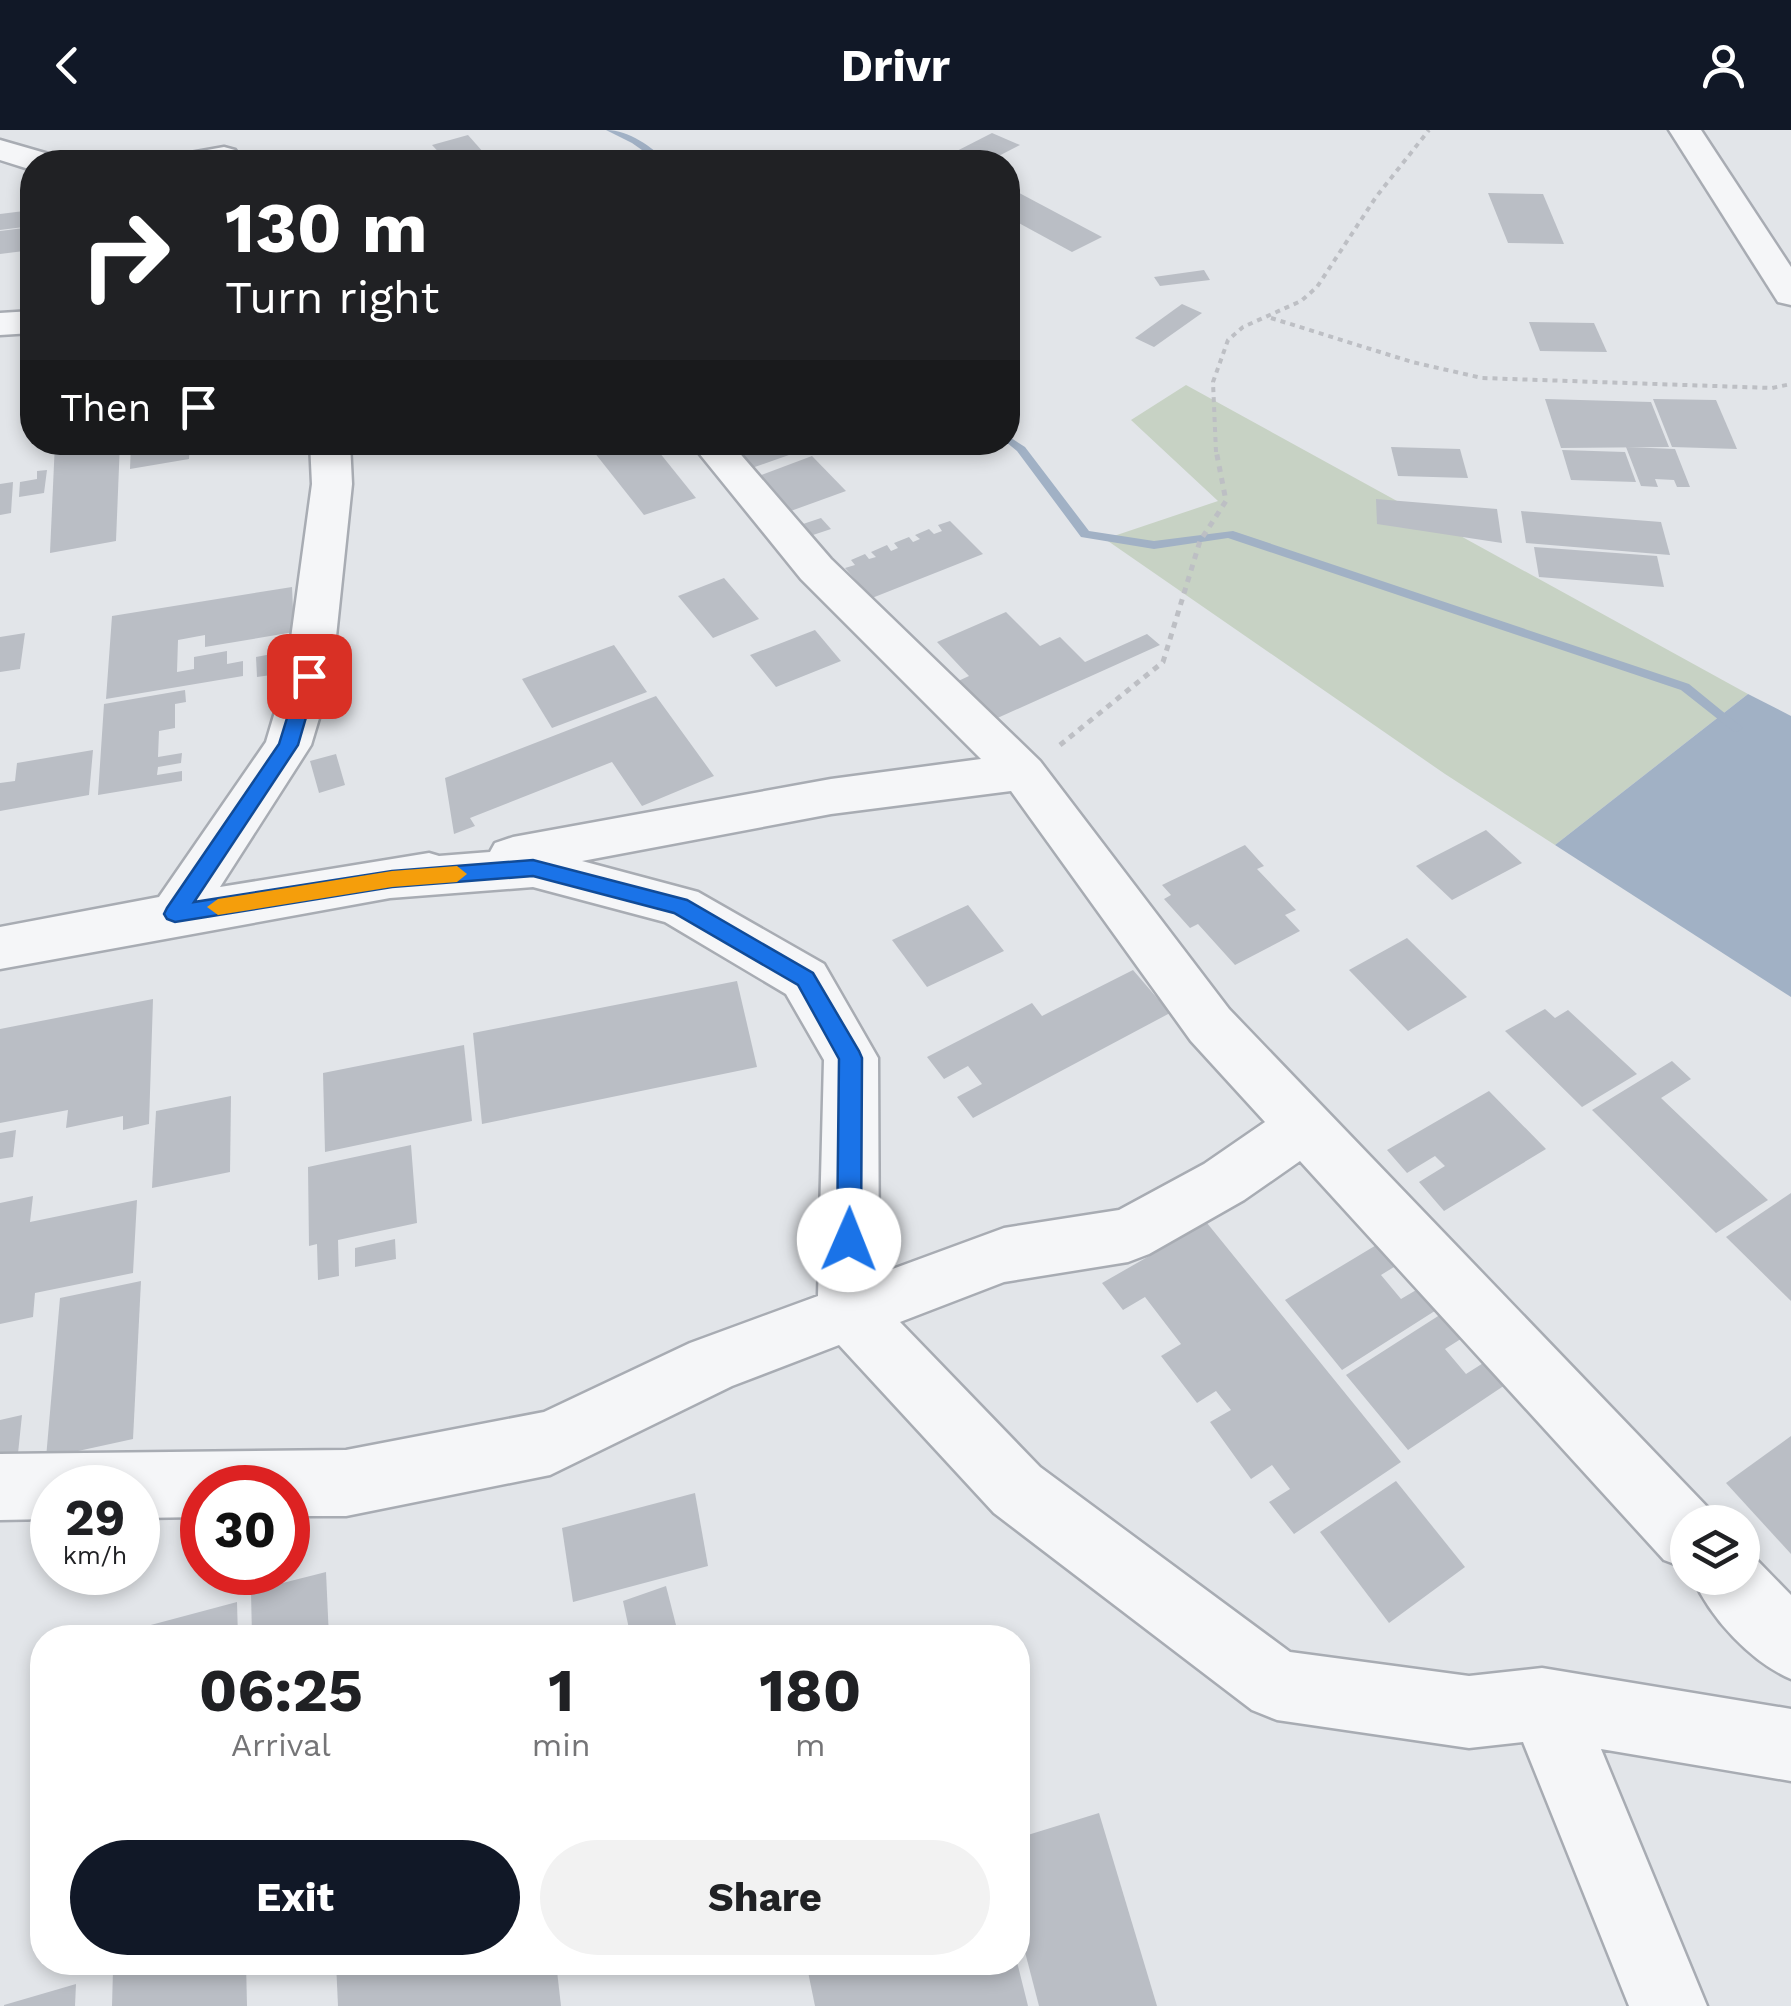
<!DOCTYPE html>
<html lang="en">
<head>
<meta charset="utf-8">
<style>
  :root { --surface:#fff; --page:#f2f2f2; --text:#202124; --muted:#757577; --accent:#111827 }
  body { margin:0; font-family:"Work Sans",sans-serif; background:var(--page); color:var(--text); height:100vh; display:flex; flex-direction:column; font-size:38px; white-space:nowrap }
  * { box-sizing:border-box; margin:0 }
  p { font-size:32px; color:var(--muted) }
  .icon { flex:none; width:55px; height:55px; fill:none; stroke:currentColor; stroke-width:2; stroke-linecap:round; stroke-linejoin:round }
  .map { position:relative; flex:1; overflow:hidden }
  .side { position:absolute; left:30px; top:1495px; width:1000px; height:350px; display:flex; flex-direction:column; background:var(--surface); border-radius:40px; box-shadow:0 5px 15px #0003 }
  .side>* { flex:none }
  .guide { position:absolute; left:20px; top:20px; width:1000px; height:305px; border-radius:40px; box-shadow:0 5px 15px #0003; background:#202124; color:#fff; overflow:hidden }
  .tools { position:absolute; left:1670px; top:1375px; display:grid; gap:20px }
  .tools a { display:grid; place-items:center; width:90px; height:90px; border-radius:50%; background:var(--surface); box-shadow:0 5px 15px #0003; font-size:50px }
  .speed { position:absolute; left:30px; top:1335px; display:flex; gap:20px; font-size:50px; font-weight:700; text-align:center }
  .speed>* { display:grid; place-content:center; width:130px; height:130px; border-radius:50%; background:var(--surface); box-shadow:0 5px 15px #0003; line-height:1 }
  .speed small { font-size:25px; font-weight:400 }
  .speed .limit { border:15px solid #d22; background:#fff; color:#111 }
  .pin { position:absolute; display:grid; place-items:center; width:85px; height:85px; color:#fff; margin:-42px; border-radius:20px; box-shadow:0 5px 15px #0006 }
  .me { position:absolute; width:110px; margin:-55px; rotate:1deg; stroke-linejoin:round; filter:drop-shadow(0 0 8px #0008) }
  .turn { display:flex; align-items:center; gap:35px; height:210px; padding:0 40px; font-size:45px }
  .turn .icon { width:130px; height:130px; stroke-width:2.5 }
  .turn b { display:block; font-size:70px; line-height:85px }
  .then { display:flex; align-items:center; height:95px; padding:0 40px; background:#0003; gap:20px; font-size:38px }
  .eta { display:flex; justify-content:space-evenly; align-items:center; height:170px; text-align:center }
  .eta b { font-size:60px; font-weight:700; line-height:70px }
  .primary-button { display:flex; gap:20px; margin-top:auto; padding:20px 40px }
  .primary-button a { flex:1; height:115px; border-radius:60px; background:var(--accent); color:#fff; font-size:40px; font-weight:700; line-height:115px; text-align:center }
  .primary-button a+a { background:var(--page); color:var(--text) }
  header { display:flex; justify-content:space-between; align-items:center; height:130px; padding:0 40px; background:var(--accent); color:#fff; font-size:45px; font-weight:700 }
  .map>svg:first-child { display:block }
  .green { fill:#c7d2c4 }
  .water { fill:#a1b1c5 }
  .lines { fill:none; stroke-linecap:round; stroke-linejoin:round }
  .stream { fill:#a1b1c5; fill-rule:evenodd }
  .building { fill:#babec5 }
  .minor-casing { stroke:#a8acb3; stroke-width:5 }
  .path-far1 { stroke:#bdbfc4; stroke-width:4; stroke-dasharray:5 5; stroke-linecap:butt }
  .path { stroke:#bdbfc4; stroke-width:5; stroke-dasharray:6 6; stroke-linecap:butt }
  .minor { fill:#f5f6f8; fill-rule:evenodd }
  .route { fill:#1a73e8; stroke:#114b97; stroke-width:2.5 }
  .slow { fill:#f59e0b }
</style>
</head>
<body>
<header><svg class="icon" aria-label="back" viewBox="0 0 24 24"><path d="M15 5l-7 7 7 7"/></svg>Drivr<svg class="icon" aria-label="person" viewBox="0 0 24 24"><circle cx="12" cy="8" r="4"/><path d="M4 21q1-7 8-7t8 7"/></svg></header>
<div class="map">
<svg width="1791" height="1876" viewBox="0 0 1791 1876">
  <rect width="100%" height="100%" fill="#e2e5e9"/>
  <polygon class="green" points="1186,255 1748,564 1555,715 1445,644 1105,409 1218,371 1131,290"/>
  <polygon class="water" points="1748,564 1791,586 1791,867 1555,715"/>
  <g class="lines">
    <g class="stream">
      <path d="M606,0C630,0 651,17 668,32H659L632,13Z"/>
      <polygon points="1008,306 1025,317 1089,401 1154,411 1233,401 1689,554 1743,598 1737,602 1733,601 1681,560 1228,408 1154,419 1081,407 1017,321 1006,312"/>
    </g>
  </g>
  <g class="building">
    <polygon points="992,3 1020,15 987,32 957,32 945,27"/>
    <polygon points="468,5 491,31 448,32 432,15"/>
    <polygon points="1008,57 1102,107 1072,122 1008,87"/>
    <polygon points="1488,63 1543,64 1564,114 1508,113"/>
    <polygon points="32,80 32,96 0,100 0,84"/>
    <polygon points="32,97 32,120 0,124 0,101"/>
    <polygon points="1204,140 1210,150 1160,156 1154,147"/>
    <polygon points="1182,174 1202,183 1154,217 1135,208"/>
    <polygon points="1529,192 1594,193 1607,222 1540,221"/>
    <polygon points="1545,269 1651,272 1669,317 1561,318"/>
    <polygon points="1653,269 1716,270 1737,319 1672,317"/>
    <polygon points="55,312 120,312 116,411 50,423"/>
    <polygon points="131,312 190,312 189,329 130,339"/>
    <polygon points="224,312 298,312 298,315 223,325"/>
    <polygon points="623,312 651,312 696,368 644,385 594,322"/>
    <polygon points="725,312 799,312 806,319 749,339"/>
    <polygon points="1391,317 1460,319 1468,348 1398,346"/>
    <polygon points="1626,317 1675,319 1690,357 1677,357 1674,350 1655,349 1658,357 1641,356"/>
    <polygon points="1562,320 1625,322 1636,352 1571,350"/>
    <polygon points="812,326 846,361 788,382 756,347"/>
    <polygon points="47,340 44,363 19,367 20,352 37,349 37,341"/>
    <polygon points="13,352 11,383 0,385 0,354"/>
    <polygon points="1376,369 1497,379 1502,413 1377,394"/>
    <polygon points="1521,381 1661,392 1670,425 1526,413"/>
    <polygon points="821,388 831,399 810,406 800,395"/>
    <polygon points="950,391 983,424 872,468 845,438 855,435 851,430 865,424 869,429 876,427 871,422 887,415 891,421 898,418 894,413 909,407 913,412 920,409 915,405 929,399 934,404 942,401 938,395"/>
    <polygon points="1534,417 1657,426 1664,457 1539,447"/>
    <polygon points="724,448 759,489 713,508 678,466"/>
    <polygon points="292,457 294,502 205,517 205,505 178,510 177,542 194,539 194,527 227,521 227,534 243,531 243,546 106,569 112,486"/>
    <polygon points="1006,482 1040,516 1060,507 1085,532 1147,504 1160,515 993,590 956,552 969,546 937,512"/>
    <polygon points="815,500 841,531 776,557 750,525"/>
    <polygon points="25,503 20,539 0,542 0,507"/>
    <polygon points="614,515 647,562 552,598 522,549"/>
    <polygon points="298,519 299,541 257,547 256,527"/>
    <polygon points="185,560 186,572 175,574 175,598 159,601 158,627 182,623 181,633 158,637 157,645 182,641 182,651 98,665 104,574"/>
    <polygon points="656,566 714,646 642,676 612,632 470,688 475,696 454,704 445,648"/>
    <polygon points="93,620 89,665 0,681 0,653 15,651 17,633"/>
    <polygon points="336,624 345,655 319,663 310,631"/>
    <polygon points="1486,700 1522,733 1452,770 1416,736"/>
    <polygon points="1245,715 1264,736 1257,739 1296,780 1285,785 1300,801 1235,835 1198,794 1190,798 1164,769 1171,765 1162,755"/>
    <polygon points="968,775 1004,821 927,857 892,810"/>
    <polygon points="1407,808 1467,867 1408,901 1349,840"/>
    <polygon points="1133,840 1170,883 973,988 957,967 982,954 968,936 944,949 927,927 1032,873 1042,886"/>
    <polygon points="737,851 757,937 482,994 473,903"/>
    <polygon points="153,869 149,994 123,1000 123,986 66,998 68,980 0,993 0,899"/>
    <polygon points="1545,879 1555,888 1568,880 1637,944 1582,977 1505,901"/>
    <polygon points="464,915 472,991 325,1022 323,943"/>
    <polygon points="1672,931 1691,949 1661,968 1768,1070 1716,1103 1592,980"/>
    <polygon points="1489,961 1546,1019 1444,1081 1419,1052 1445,1036 1435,1026 1407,1043 1387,1020"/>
    <polygon points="231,966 230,1042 152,1058 156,981"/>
    <polygon points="16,1000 13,1027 0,1029 0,1003"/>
    <polygon points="411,1015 417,1093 338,1110 339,1146 318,1150 317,1114 309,1116 308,1037"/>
    <polygon points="1791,1063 1791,1171 1726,1107"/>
    <polygon points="33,1066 30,1092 137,1070 133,1143 35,1163 33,1187 0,1194 0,1073"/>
    <polygon points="1207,1093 1401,1332 1294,1404 1269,1372 1290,1359 1272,1335 1251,1349 1210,1292 1231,1280 1216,1261 1197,1273 1161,1226 1181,1214 1145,1167 1123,1180 1102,1153"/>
    <polygon points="395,1109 396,1129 355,1137 355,1118"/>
    <polygon points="1383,1111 1402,1132 1381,1145 1401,1169 1423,1156 1441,1177 1342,1240 1285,1170"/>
    <polygon points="141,1151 133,1309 46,1328 60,1168"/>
    <polygon points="1446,1181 1467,1205 1445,1219 1466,1244 1488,1230 1508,1253 1408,1320 1346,1245"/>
    <polygon points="22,1285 17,1333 0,1337 0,1290"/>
    <polygon points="1791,1306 1791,1424 1726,1353"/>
    <polygon points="1396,1351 1465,1437 1389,1493 1320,1402"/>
    <polygon points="695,1363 708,1436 573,1472 562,1398"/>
    <polygon points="326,1442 329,1508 252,1508 251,1461"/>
    <polygon points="666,1456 677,1499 653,1508 631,1508 623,1471"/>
    <polygon points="237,1472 238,1508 117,1508 117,1504"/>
    <polygon points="1099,1683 1157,1876 1039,1876 1018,1795 1018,1708"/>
    <polygon points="138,1832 246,1832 247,1876 112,1876 113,1840"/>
    <polygon points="336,1832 556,1832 561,1876 338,1876"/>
    <polygon points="806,1832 1017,1832 1028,1876 815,1876"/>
    <polygon points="76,1854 75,1876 4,1876 4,1875"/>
  </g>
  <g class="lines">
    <defs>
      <g id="minor">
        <polygon points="1669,0 1701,0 1791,137 1791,175 1778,172"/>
        <polygon points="0,10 52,25 57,32 32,32 32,40 0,30"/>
        <polygon points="224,17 235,20 240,27 236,32 174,32 179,25"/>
        <polygon points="32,181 32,203 0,205 0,183"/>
        <path d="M310,312H350L352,354L332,545L311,615L220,757L429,723L439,726L490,722L495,713L513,707L831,649L981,629L801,449L690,312H730L831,429L1040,631L1229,879L1712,1382L1716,1392H1688V1439L1664,1430L1300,1031L1244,1070L1149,1124L1128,1132L1004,1152L900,1192L1040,1337L1290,1522L1469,1546L1542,1538L1791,1579V1651L1601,1619L1707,1876H1629L1523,1612L1469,1618L1277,1590L1252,1580L994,1383L839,1215L732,1256L550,1345L346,1386H288V1358H202V1387L138,1388V1358H52V1389L0,1390V1324L346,1320L544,1282L690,1213L818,1166L824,930L786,864L665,792L533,757L390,768L0,839V797L159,767L266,612L286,545L312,354ZM1011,661L1191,911L1265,992L1204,1034L1119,1080L1004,1098L879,1144L878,928L824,834L698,762L582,731L831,684Z"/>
        <path d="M1742,1420L1751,1424L1791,1465V1549C1751,1532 1710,1488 1693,1448H1742Z"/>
      </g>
    </defs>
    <use href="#minor" class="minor-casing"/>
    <g class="path-far1">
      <polyline points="1271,188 1412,232 1482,248 1772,258 1791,254"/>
      <polyline points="1216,322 1213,252 1228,210 1243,197 1301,171 1317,157 1376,67 1429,0"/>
    </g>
    <polyline class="path" points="1060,615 1163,532 1200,411 1226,371 1216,320"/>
    <use href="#minor" class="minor"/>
  </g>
  <polygon class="route" points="309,539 318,546 298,615 194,772 392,741 533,730 687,770 813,843 859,921 862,928 861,1110 858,1118 849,1122 840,1118 837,1110 839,929 798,855 674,783 533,746 392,757 175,792 167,789 164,784 167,778 279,614 300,546"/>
  <polygon class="slow" points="457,736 467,744 457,752 392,757 218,785 207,777 218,769 392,741"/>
</svg>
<div class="tools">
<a><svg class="icon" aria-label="layers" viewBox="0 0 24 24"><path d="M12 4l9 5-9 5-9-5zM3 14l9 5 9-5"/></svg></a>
</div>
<div class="speed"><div>29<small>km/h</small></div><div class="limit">30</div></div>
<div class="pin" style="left:309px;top:546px;background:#d93025"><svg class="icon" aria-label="arrive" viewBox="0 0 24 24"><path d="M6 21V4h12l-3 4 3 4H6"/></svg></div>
<svg class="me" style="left:849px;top:1110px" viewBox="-20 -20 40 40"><circle r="19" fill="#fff"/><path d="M0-13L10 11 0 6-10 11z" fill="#1a73e8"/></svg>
<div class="guide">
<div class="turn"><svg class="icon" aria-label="right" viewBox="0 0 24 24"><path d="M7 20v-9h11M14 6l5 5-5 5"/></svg><div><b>130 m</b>Turn right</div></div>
<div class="then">Then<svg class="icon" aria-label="arrive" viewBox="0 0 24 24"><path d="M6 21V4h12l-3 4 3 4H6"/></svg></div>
</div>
<section class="side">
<div class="eta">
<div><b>06:25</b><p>Arrival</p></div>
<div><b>1</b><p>min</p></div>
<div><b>180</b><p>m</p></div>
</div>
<div class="primary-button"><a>Exit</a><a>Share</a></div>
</section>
</div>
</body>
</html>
